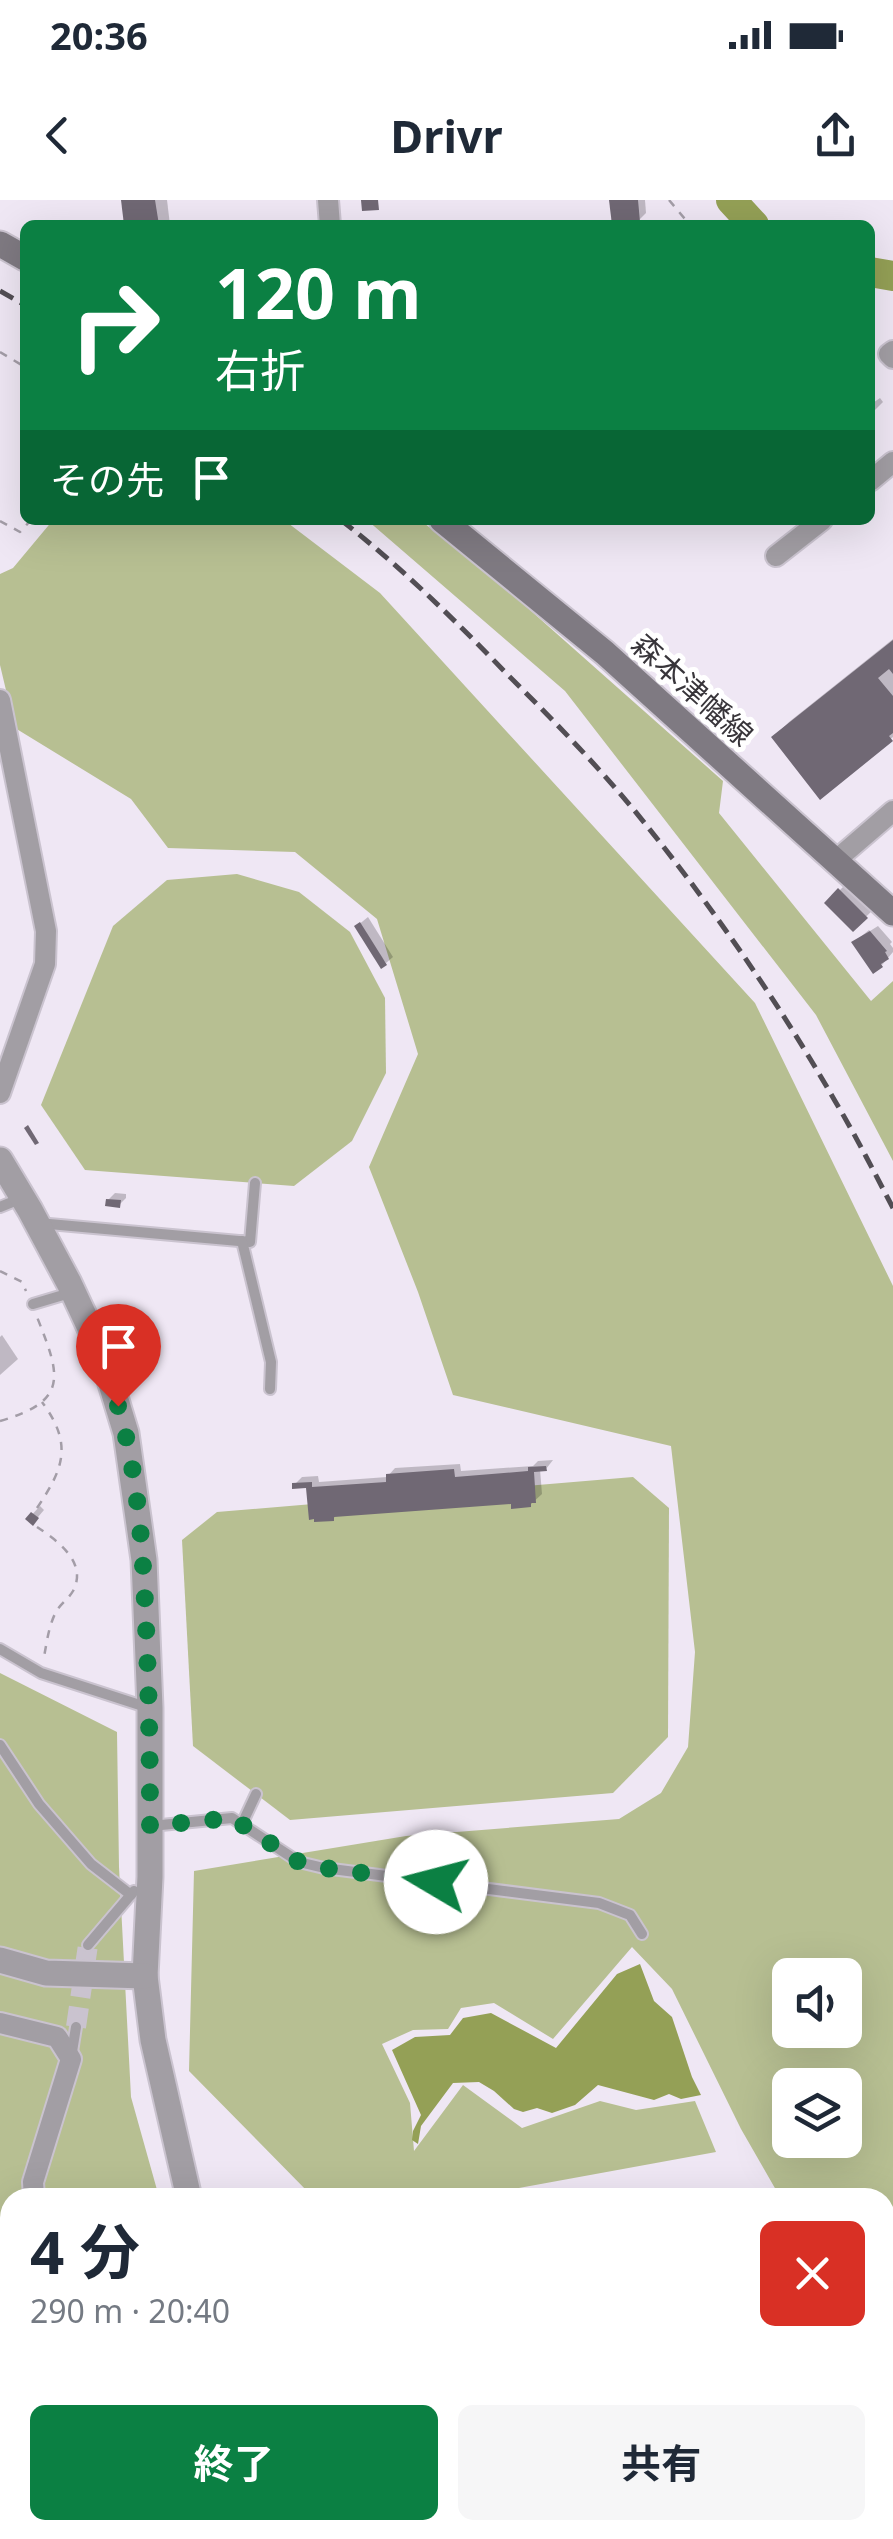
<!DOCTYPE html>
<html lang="ja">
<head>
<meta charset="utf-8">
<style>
  :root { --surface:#fff; --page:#f6f6f7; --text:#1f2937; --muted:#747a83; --accent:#0b8043 }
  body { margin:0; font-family:"Noto Sans","Noto Sans JP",sans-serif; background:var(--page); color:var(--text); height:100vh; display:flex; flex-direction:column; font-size:38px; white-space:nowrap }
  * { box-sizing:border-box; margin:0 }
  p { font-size:32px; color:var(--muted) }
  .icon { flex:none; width:55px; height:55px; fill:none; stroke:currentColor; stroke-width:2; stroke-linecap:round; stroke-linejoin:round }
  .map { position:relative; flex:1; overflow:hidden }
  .drawer { position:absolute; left:0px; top:1988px; width:895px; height:352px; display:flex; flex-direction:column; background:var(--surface); border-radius:30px 30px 0 0; box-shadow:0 10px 40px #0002 }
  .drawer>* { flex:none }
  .guide { position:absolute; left:20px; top:20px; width:855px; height:305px; border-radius:15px; box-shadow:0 10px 40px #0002; background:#0b8043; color:#fff; overflow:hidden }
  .tools { position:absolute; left:772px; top:1758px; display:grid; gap:20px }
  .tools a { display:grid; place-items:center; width:90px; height:90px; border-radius:15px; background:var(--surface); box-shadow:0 10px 40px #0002; font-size:50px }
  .pin { position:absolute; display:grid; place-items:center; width:85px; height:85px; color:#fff; margin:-102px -42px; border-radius:50% 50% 50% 0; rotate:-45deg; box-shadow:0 0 10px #0007 }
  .pin .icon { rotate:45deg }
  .me { position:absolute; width:110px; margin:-55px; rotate:278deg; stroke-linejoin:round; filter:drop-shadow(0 0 8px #0008) }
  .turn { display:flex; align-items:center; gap:35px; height:210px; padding:0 30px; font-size:45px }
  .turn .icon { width:130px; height:130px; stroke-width:2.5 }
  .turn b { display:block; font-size:70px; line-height:85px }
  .then { display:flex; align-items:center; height:95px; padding:0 30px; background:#0003; gap:20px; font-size:38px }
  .round { display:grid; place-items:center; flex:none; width:105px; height:105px; border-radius:15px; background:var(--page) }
  .overview { display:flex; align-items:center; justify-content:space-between; height:170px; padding:0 30px }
  h1 { font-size:60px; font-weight:700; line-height:75px }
  .primary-button { display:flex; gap:20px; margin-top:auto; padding:20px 30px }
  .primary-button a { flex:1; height:115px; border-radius:15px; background:var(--accent); color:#fff; font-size:40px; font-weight:700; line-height:115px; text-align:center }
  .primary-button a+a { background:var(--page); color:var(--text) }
  .status { display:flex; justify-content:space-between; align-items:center; height:70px; padding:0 50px; background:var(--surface); direction:ltr }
  .status svg { height:28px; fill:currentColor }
  header { display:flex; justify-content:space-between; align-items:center; height:130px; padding:0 30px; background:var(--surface); font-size:45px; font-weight:700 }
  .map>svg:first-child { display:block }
  .green { fill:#b7bf92; fill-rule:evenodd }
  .water { fill:#94a056 }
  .shadow { fill:#0003 }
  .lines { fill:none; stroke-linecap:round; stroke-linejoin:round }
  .river { stroke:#94a056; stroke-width:30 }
  .building { fill:#706874 }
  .minor-tunnel { stroke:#cac3cf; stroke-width:20; stroke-dasharray:20 10; stroke-linecap:butt }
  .service-casing { stroke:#cac3cf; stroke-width:14 }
  .minor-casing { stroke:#cac3cf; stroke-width:24 }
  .tertiary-casing { stroke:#cac3cf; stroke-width:29 }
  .secondary-casing { stroke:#cac3cf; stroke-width:29 }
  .path { stroke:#a39da7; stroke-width:2.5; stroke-dasharray:8 8; stroke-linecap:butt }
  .service { stroke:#a29ea4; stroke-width:10 }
  .minor { stroke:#a29ea4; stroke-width:20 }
  .tertiary { stroke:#a29ea4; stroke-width:25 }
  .secondary { stroke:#7f7a82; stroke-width:25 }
  .rail { stroke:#524e54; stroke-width:5; stroke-dasharray:15 8; stroke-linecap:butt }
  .route { stroke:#0b8043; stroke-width:18; stroke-dasharray:0 32.4 }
  .labels { text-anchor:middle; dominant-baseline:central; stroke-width:10; stroke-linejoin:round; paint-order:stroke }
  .street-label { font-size:30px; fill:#38353a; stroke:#fff }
</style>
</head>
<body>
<div class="status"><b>20:36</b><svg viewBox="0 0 49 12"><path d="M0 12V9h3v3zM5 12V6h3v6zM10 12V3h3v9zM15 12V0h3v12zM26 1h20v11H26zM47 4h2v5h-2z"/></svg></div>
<header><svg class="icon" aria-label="back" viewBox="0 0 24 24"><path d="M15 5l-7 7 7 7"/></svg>Drivr<svg class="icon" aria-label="share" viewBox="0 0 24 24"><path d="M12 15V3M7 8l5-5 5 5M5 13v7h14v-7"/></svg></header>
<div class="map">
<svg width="893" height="2339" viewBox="0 0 893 2339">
  <rect width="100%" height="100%" fill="#efe7f4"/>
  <g class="green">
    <path d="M53,320H284L380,393L755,803L893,1086V2069L885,2067V1998L780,1997L741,1929L672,1789L632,1747L553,1839L494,1803L461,1808L448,1829L413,1830L382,1844L410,1903L414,1951L463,1885L522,1928L600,1901L636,1910L695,1901L716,1952L491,1993L489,1997H322L309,1993L189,1871L194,1671L406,1636L619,1619L661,1593L688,1547L695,1452L671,1246L453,1195L418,1092L369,967L418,854L377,719L295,652L168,648L131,599L15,528L0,465V374L13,368ZM790,1775H845V1830H790ZM790,1885H845V1940H790Z"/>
    <polygon points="367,320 420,320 487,372 723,581 719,613 871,801 893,781 893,961 816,815 565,491"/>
    <polygon points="237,674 299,692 350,732 385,798 386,873 352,941 294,986 85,970 41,905 113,726 167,680"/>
    <polygon points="633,1277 669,1308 668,1537 613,1593 290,1620 193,1546 182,1340 217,1312"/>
    <polygon points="0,1473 117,1532 119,1667 131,1897 159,1997 10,1998 10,2074 0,2068"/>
    <polygon points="893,2230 893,2339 631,2339 652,2330 885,2330 885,2233"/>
    <polygon points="67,2330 252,2330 254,2339 62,2339"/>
  </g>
  <polygon class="water" points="640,1764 654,1801 672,1817 692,1877 701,1895 681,1899 669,1894 654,1900 598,1885 575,1905 552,1913 537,1908 523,1912 514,1909 494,1891 479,1882 453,1883 421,1926 418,1944 412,1940 413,1931 421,1915 392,1850 415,1837 450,1835 463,1818 491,1813 556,1848 617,1774"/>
  <g class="shadow">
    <polygon points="124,0 167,0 170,25 127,25"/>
    <polygon points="611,0 645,0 646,13 639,20"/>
    <polygon points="880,198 883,202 870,215 870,205"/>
    <polygon points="893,439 893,537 820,596 774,537 789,522"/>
    <polygon points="846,684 873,710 853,729 827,703"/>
    <polygon points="368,717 393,757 386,763 357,726"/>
    <polygon points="878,726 892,742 890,744 893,748 893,752 882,765 854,742 869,730 870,731"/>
    <polygon points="115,993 126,994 126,998 119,1005 108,1000"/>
    <polygon points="2,1135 18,1159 0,1175 0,1137"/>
    <polygon points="553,1260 546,1269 540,1269 542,1294 530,1305 513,1302 337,1314 333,1319 309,1285 295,1284 302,1277 318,1276 319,1282 387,1277 395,1268 460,1264 461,1271 533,1266 538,1261"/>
    <polygon points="40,1306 44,1310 33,1323 28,1319"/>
  </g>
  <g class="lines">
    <g class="river">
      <polyline points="731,0 754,25"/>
      <polyline points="870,72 893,76"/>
    </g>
  </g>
  <g class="building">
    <polygon points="121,0 155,0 159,25 124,25"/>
    <polygon points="361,0 378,0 379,10 362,11"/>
    <polygon points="609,0 638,0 640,22 612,25"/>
    <polygon points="893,440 893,474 889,469 878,478 893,496 893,533 889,536 893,541 820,600 771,537"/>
    <polygon points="838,688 868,718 853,732 824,703"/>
    <polygon points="360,722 387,765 381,769 354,726"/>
    <polygon points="870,731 887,751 885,752 889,759 881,764 883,767 873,774 851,742"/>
    <polygon points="28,925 39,943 35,945 24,928"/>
    <polygon points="106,999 121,1000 120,1008 105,1006"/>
    <polygon points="546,1266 547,1271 534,1272 536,1303 531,1303 531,1307 511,1309 511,1304 334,1317 334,1321 314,1322 314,1319 309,1320 306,1288 292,1289 292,1283 312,1282 312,1287 386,1282 386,1274 454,1269 455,1277 528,1271 528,1267"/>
    <polygon points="31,1312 39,1318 33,1326 25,1319"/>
    <polygon points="453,2330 496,2330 497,2334 480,2339 455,2339"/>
  </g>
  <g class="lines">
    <polyline class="minor-tunnel" points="76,1827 88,1745"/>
    <defs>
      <g id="service">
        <polyline points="0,1007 22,998"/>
        <polyline points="38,1023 250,1042 255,983"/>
        <polyline points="242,1041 271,1162 270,1189"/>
        <polyline points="33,1104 70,1093"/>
        <polyline points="0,1449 41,1473 149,1508"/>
        <polyline points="0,1545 39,1604 91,1664 131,1695"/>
        <polyline points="242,1624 256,1594"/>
        <polyline points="151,1626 232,1618 299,1662 324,1668 599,1703 630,1715 642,1734"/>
        <polyline points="88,1745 134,1691"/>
        <polyline points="71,1858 76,1827"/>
        <polyline points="0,2059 10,2065"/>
        <polyline points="0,2130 10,2147"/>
        <polyline points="402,2330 405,2339"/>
      </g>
      <g id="minor">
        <polyline points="328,0 330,25"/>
        <polyline points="893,151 889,154 893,158"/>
        <polyline points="870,281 893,262"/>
        <polyline points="776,356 822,320"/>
        <polyline points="0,500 46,731 45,764 0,893"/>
        <polyline points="835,661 893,611"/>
        <polyline points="0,1823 57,1837 71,1859 33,1982 34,1998"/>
        <polyline points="0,2336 10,2315"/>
      </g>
      <g id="tertiary">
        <polyline points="0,960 30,1010 69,1083 102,1154 126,1233 144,1360 150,1508 150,1677 145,1776 153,1840 189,1998"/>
        <polyline points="0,1760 46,1773 145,1776"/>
        <polyline points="287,2330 289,2339"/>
      </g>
      <g id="secondary">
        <polyline points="0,44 25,58"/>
        <polyline points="442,320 605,453 893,713"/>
      </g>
    </defs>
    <use href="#service" class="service-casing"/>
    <use href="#minor" class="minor-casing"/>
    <use href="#tertiary" class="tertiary-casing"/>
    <use href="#secondary" class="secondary-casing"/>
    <g class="path">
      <polyline points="669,0 690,25"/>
      <polyline points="0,152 25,167"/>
      <polyline points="0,321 20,332 31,320"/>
      <polyline points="0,1071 22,1082 26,1091"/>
      <path d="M0,1221C70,1201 60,1175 37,1117"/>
      <path d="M37,1308C64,1268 73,1244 42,1202"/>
      <path d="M37,1327C58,1341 88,1363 73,1391C69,1398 62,1403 57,1410C49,1424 47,1441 44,1457"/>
    </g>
    <use href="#service" class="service"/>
    <use href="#minor" class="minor"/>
    <use href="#tertiary" class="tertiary"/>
    <use href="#secondary" class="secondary"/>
    <g class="rail">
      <polyline points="0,91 25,105"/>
      <path d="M341,320C401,367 455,420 508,475C556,523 604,572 647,626C716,712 780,805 835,901C856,936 874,972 893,1008"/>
    </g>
  </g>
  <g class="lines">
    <path class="route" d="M118,1206C139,1277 143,1353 146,1426C149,1493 150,1559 150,1626L232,1618L299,1662L324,1668L436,1682"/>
  </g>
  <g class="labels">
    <g class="street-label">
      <text transform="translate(693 489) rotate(42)">森本津幡線</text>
    </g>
  </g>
</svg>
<div class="tools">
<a><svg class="icon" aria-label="sound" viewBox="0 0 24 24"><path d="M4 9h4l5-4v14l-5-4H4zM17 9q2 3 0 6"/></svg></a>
<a><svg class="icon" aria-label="layers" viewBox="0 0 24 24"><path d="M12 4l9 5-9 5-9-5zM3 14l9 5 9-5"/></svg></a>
</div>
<div class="pin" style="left:118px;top:1206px;background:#d93025"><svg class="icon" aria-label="arrive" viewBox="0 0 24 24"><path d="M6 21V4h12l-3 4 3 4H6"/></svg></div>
<svg class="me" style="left:436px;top:1682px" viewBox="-20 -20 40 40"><circle r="19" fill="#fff"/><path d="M0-13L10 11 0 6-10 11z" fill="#0b8043"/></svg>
<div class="guide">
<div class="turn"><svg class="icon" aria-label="right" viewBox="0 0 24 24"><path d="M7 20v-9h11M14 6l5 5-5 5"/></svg><div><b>120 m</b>右折</div></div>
<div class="then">その先<svg class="icon" aria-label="arrive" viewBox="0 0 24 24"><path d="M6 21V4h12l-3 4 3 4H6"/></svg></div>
</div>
<section class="drawer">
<div class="overview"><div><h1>4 分</h1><p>290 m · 20:40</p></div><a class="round" style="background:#d93025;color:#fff"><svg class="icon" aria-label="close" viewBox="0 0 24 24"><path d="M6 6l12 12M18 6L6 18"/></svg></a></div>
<div class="primary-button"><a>終了</a><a>共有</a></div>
</section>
</div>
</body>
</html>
